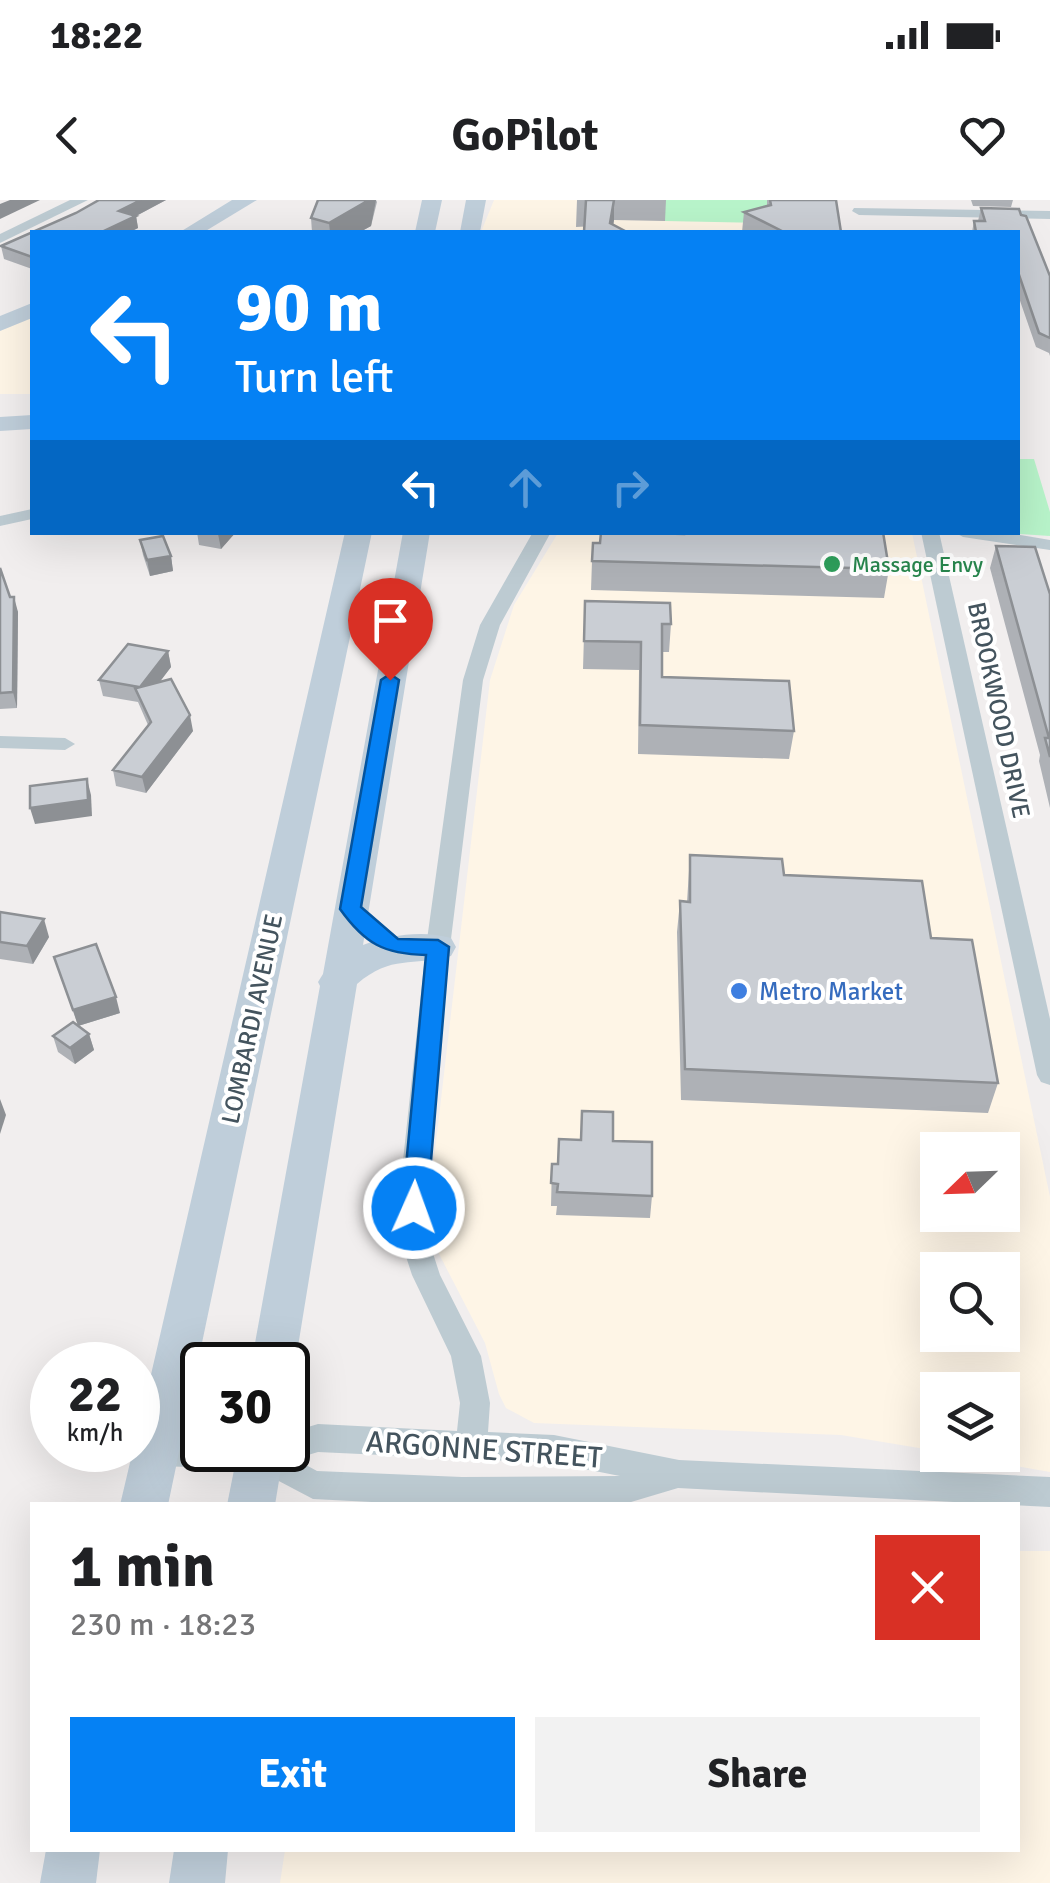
<!DOCTYPE html>
<html lang="en">
<head>
<meta charset="utf-8">
<style>
  :root { --surface:#fff; --page:#f2f2f2; --text:#202124; --muted:#757577; --accent:#0581f4 }
  body { margin:0; font-family:Signika,sans-serif; background:var(--page); color:var(--text); height:100vh; display:flex; flex-direction:column; font-size:38px; white-space:nowrap }
  * { box-sizing:border-box; margin:0 }
  p { font-size:32px; color:var(--muted) }
  .icon { flex:none; width:55px; height:55px; fill:none; stroke:currentColor; stroke-width:2; stroke-linecap:round; stroke-linejoin:round }
  .map { position:relative; flex:1; overflow:hidden }
  .drawer { position:absolute; left:30px; top:1302px; width:990px; height:350px; display:flex; flex-direction:column; background:var(--surface); border-radius:0px; box-shadow:0 10px 40px #0002 }
  .drawer>* { flex:none }
  .banner { position:absolute; left:30px; top:30px; width:990px; height:305px; border-radius:0px; box-shadow:0 10px 40px #0002; background:#0581f4; color:#fff; overflow:hidden }
  .needle { width:65px; rotate:247deg }
  .fabs { position:absolute; left:920px; top:932px; display:grid; gap:20px }
  .fabs a { display:grid; place-items:center; width:100px; height:100px; border-radius:0px; background:var(--surface); box-shadow:0 10px 40px #0002; font-size:50px }
  .speed { position:absolute; left:30px; top:1142px; display:flex; gap:20px; font-size:50px; font-weight:700; text-align:center }
  .speed>* { display:grid; place-content:center; width:130px; height:130px; border-radius:50%; background:var(--surface); box-shadow:0 10px 40px #0002; line-height:1 }
  .speed small { font-size:25px; font-weight:400 }
  .speed .limit { border:5px solid #111; border-radius:15px; background:#fff; color:#111 }
  .pin { position:absolute; display:grid; place-items:center; width:85px; height:85px; color:#fff; margin:-102px -42px; border-radius:50% 50% 50% 0; rotate:-45deg; box-shadow:0 0 10px #0007 }
  .pin .icon { rotate:45deg }
  .me { position:absolute; width:110px; margin:-55px; rotate:2deg; stroke-linejoin:round; filter:drop-shadow(0 0 8px #0008) }
  .turn { display:flex; align-items:center; gap:35px; height:210px; padding:0 40px; font-size:45px }
  .turn .icon { width:130px; height:130px; stroke-width:2.5 }
  .turn b { display:block; font-size:70px; line-height:85px }
  .lanes { display:flex; align-items:center; height:95px; padding:0 40px; background:#0003; justify-content:center; gap:50px; direction:ltr }
  .lanes .off { opacity:.35 }
  .round { display:grid; place-items:center; flex:none; width:105px; height:105px; border-radius:0px; background:var(--page) }
  .summary { display:flex; align-items:center; justify-content:space-between; height:170px; padding:0 40px }
  h1 { font-size:60px; font-weight:800; line-height:75px }
  .action { display:flex; gap:20px; margin-top:auto; padding:20px 40px }
  .action a { flex:1; height:115px; border-radius:0px; background:var(--accent); color:#fff; font-size:40px; font-weight:800; line-height:115px; text-align:center }
  .action a+a { background:var(--page); color:var(--text) }
  .status { display:flex; justify-content:space-between; align-items:center; height:70px; padding:0 50px; background:var(--surface); direction:ltr }
  .status svg { height:28px; fill:currentColor }
  header { display:flex; justify-content:space-between; align-items:center; height:130px; padding:0 40px; background:var(--surface); font-size:45px; font-weight:800 }
  .map>svg:first-child { display:block }
  .commercial { fill:#fef5e6; fill-rule:evenodd }
  .green { fill:#b8f4ca }
  .lines { fill:none; stroke-linecap:round; stroke-linejoin:round }
  .minor { fill:#bdcbd2; fill-rule:evenodd }
  .secondary { fill:#bfceda; fill-rule:evenodd }
  .wall { fill:#aeb1b6 }
  .shaded-wall { fill:#8d9094 }
  .building { fill:#caced4; stroke:#8d9094; stroke-width:2.5 }
  .route { fill:#0581f4; stroke:#03549f; stroke-width:2.5 }
  .leisure-dot { fill:#2e9e5b; stroke:#fff; stroke-width:4 }
  .shop-dot { fill:#3f7fe0; stroke:#fff; stroke-width:4 }
  .labels { text-anchor:middle; dominant-baseline:central; stroke-width:8; stroke-linejoin:round; paint-order:stroke }
  .far-leisure-label { font-size:22px; fill:#27864d; stroke:#fff; text-anchor:start }
  .street-label { font-size:25px; fill:#44545e; stroke:#fff }
  .shop-label { font-size:25px; fill:#366cbe; stroke:#fff; text-anchor:start }
  .near-street-label { font-size:30px; fill:#44545e; stroke:#fff }
</style>
</head>
<body>
<div class="status"><b>18:22</b><svg viewBox="0 0 49 12"><path d="M0 12V9h3v3zM5 12V6h3v6zM10 12V3h3v9zM15 12V0h3v12zM26 1h20v11H26zM47 4h2v5h-2z"/></svg></div>
<header><svg class="icon" aria-label="back" viewBox="0 0 24 24"><path d="M15 5l-7 7 7 7"/></svg>GoPilot<svg class="icon" aria-label="heart" viewBox="0 0 24 24"><path d="M12 20l-8-8c-3-5 5-10 8-4 3-6 11-1 8 4z"/></svg></header>
<div class="map">
<svg width="1050" height="1683" viewBox="0 0 1050 1683">
  <rect width="100%" height="100%" fill="#f1eeee"/>
  <g class="commercial">
    <polygon points="494,0 774,0 767,32 481,32"/>
    <polygon points="32,117 32,194 0,194 0,131"/>
    <path d="M558,333H912L1050,997V1272L954,1255H1002V1190H938L937,1251L841,1235L534,1223L506,1208L499,1194L485,1143L437,1050L432,1028L431,985L490,480L514,405ZM938,950H1002V1015H938ZM938,1070H1002V1135H938Z"/>
    <polygon points="1018,1351 1050,1351 1050,1683 280,1683 285,1650 1018,1650"/>
  </g>
  <g class="green">
    <polygon points="663,0 769,0 770,23 665,21"/>
    <polygon points="1018,259 1034,259 1050,312 1050,336 1004,333 1018,332"/>
  </g>
  <g class="lines">
    <g class="minor">
      <polygon points="70,0 88,0 0,43 0,34"/>
      <polygon points="854,8 1050,11 1050,19 859,15 852,11"/>
      <polygon points="32,309 32,319 0,326 0,316"/>
      <path d="M533,332H551L500,425L483,480L450,747L427,979L428,1038L440,1075L481,1156L490,1203L488,1232L554,1235L679,1260L1050,1277V1307L678,1288L621,1305H430L313,1299L256,1269L156,1266L145,1262L141,1252L145,1242L156,1238L202,1239V1250H288V1233L318,1224L457,1231L460,1203L451,1156L412,1075L400,1038L401,979L426,747L463,480L480,425ZM318,1252L554,1263L620,1276L462,1277L317,1271L295,1259Z"/>
      <polygon points="921,332 939,332 1050,819 1050,885 1041,882 1037,875"/>
      <polygon points="954,332 1003,332 1050,340 1050,350 963,337"/>
      <polygon points="0,536 65,538 75,544 65,550 0,548"/>
    </g>
    <g class="secondary">
      <polygon points="232,0 257,0 204,32 180,32"/>
      <polygon points="422,0 442,0 435,32 415,32"/>
      <polygon points="466,0 486,0 480,32 460,32"/>
      <polygon points="32,103 32,118 0,131 0,116"/>
      <polygon points="32,215 32,229 0,231 0,217"/>
      <polygon points="345,332 372,332 168,1305 120,1305 133,1250 138,1250 138,1231"/>
      <path d="M403,332H430L363,745C391,735 422,730 451,738L456,747L451,756C412,767 392,754 357,784L295,1165L288,1179V1165H251L320,786L318,782L323,774Z"/>
      <polygon points="238,1250 284,1250 275,1305 227,1305"/>
      <polygon points="46,1650 100,1650 96,1683 40,1683"/>
      <polygon points="174,1650 228,1650 225,1683 169,1683"/>
    </g>
  </g>
  <g class="wall">
    <polygon points="99,0 166,0 136,16 138,28 130,32 32,32 32,69 4,59 1,46 76,13"/>
    <polygon points="318,0 376,0 377,2 371,26 360,32 312,32 311,18"/>
    <polygon points="577,0 666,0 665,21 614,20 613,25 576,27"/>
    <polygon points="767,0 836,0 841,32 742,32 744,12 767,6"/>
    <polygon points="971,0 1013,0 1011,7 973,6"/>
    <polygon points="981,8 1019,9 1021,15 1026,16 1050,76 1050,156 1049,153 1036,147 1018,95 1018,32 972,32 974,21 978,21"/>
    <polygon points="197,332 236,332 221,349 199,345"/>
    <polygon points="684,332 889,369 884,398 591,390 592,361 683,334"/>
    <polygon points="140,340 171,356 173,371 150,376 143,355"/>
    <polygon points="996,346 1050,394 1050,608 1039,561 1040,555 990,368"/>
    <polygon points="0,368 10,397 18,412 17,508 0,509"/>
    <polygon points="585,401 671,424 669,452 662,452 662,477 794,531 789,559 638,554 639,470 583,469"/>
    <polygon points="168,451 171,467 159,482 193,531 146,593 116,586 113,570 148,525 138,502 103,496 99,480"/>
    <polygon points="690,655 784,675 931,738 998,883 988,913 681,900 677,732 680,701 687,702"/>
    <polygon points="0,712 49,737 33,764 0,759"/>
    <polygon points="59,773 120,813 78,826 89,834 94,850 75,864 58,852 53,836 78,825"/>
    <polygon points="613,941 652,996 650,1018 556,1015 557,1006 551,1006 552,964 558,964"/>
  </g>
  <g class="shaded-wall">
    <polygon points="10,0 40,0 0,19 0,4"/>
    <polygon points="141,0 166,0 136,16 138,28 130,32 102,32 119,11"/>
    <polygon points="369,0 376,0 371,26 360,32 330,32 329,23"/>
    <polygon points="614,0 614,20 612,32 610,23"/>
    <polygon points="220,332 236,332 221,349 218,334"/>
    <polygon points="171,356 173,371 150,376 147,360"/>
    <polygon points="14,397 18,412 17,508 13,492"/>
    <polygon points="168,451 171,467 144,503 140,487"/>
    <polygon points="190,515 193,531 146,593 142,577"/>
    <polygon points="87,579 91,595 92,616 35,624 30,608"/>
    <polygon points="44,719 49,737 33,764 27,746"/>
    <polygon points="116,797 120,813 78,826 73,810"/>
    <polygon points="89,834 94,850 75,864 70,848"/>
    <polygon points="0,899 6,915 0,934"/>
  </g>
  <g class="building">
    <polygon points="99,0 141,0 119,11 136,16 102,32 32,32 32,57 1,46 76,13"/>
    <polygon points="318,0 369,0 329,23 311,18"/>
    <polygon points="586,0 614,0 610,23 627,32 584,32"/>
    <polygon points="770,0 836,0 841,32 784,32 744,12 771,5"/>
    <polygon points="981,8 1019,9 1021,15 1026,16 1050,76 1050,138 1039,133 1018,72 1018,32 976,32 974,21 985,21"/>
    <polygon points="601,332 684,334 684,332 883,332 889,369 592,361 593,343 600,343"/>
    <polygon points="163,336 171,356 147,360 140,340"/>
    <polygon points="996,346 1035,347 1050,394 1050,557 1045,538 1049,538"/>
    <polygon points="0,368 10,397 14,397 13,492 0,493"/>
    <polygon points="585,401 670,403 671,424 662,424 662,477 789,481 794,531 640,525 641,442 584,441"/>
    <polygon points="128,444 168,451 140,487 171,479 190,515 142,577 113,570 151,522 135,488 139,487 99,480"/>
    <polygon points="87,579 88,600 30,608 30,586"/>
    <polygon points="690,655 782,659 784,675 922,681 931,738 972,740 998,883 685,869 680,701 690,702"/>
    <polygon points="0,712 44,719 27,746 0,742"/>
    <polygon points="96,744 116,797 73,810 54,757"/>
    <polygon points="73,822 89,834 70,848 53,836"/>
    <polygon points="582,911 613,912 613,941 652,942 652,996 557,992 558,984 551,983 552,964 558,964 559,939 581,940"/>
  </g>
  <path class="route" d="M390,474L399,480L361,707L398,739L438,740L449,747L427,1008L423,1015H405L402,1008L426,755C384,754 365,744 340,709L381,480Z"/>
  <circle class="leisure-dot" cx="832" cy="364" r="10"/>
  <circle class="shop-dot" cx="739" cy="791" r="10"/>
  <g class="labels">
    <g class="far-leisure-label">
      <text x="852" y="364">Massage Envy</text>
    </g>
    <g class="street-label">
      <text transform="translate(999 510) rotate(78)">BROOKWOOD DRIVE</text>
      <text transform="translate(252 819) rotate(-78)">LOMBARDI AVENUE</text>
    </g>
    <g class="shop-label">
      <text x="759" y="791">Metro Market</text>
    </g>
    <g class="near-street-label">
      <text transform="translate(484 1250) rotate(4)">ARGONNE STREET</text>
    </g>
  </g>
</svg>
<div class="fabs">
<a><svg class="needle" viewBox="-14 -14 28 28"><path d="M0-13l5 13h-10z" fill="#e53935"/><path d="M0 13l5-13h-10z" fill="#757577"/></svg></a>
<a><svg class="icon" aria-label="search" viewBox="0 0 24 24"><circle cx="10" cy="10" r="6"/><path d="M15 15l6 6"/></svg></a>
<a><svg class="icon" aria-label="layers" viewBox="0 0 24 24"><path d="M12 4l9 5-9 5-9-5zM3 14l9 5 9-5"/></svg></a>
</div>
<div class="speed"><div>22<small>km/h</small></div><div class="limit">30</div></div>
<div class="pin" style="left:390px;top:480px;background:#d93025"><svg class="icon" aria-label="arrive" viewBox="0 0 24 24"><path d="M6 21V4h12l-3 4 3 4H6"/></svg></div>
<svg class="me" style="left:414px;top:1008px" viewBox="-20 -20 40 40"><circle r="17" fill="#0581f4" stroke="#fff" stroke-width="3"/><path d="M0-11L8 9 0 5-8 9z" fill="#fff"/></svg>
<div class="banner">
<div class="turn"><svg class="icon" aria-label="left" viewBox="0 0 24 24"><path d="M17 20v-9H6M10 6l-5 5 5 5"/></svg><div><b>90 m</b>Turn left</div></div>
<div class="lanes"><svg class="icon" aria-label="left" viewBox="0 0 24 24"><path d="M17 20v-9H6M10 6l-5 5 5 5"/></svg><svg class="icon off" aria-label="ahead" viewBox="0 0 24 24"><path d="M12 20V5M6 11l6-6 6 6"/></svg><svg class="icon off" aria-label="right" viewBox="0 0 24 24"><path d="M7 20v-9h11M14 6l5 5-5 5"/></svg></div>
</div>
<section class="drawer">
<div class="summary"><div><h1>1 min</h1><p>230 m · 18:23</p></div><a class="round" style="background:#d93025;color:#fff"><svg class="icon" aria-label="close" viewBox="0 0 24 24"><path d="M6 6l12 12M18 6L6 18"/></svg></a></div>
<div class="action"><a>Exit</a><a>Share</a></div>
</section>
</div>
</body>
</html>
